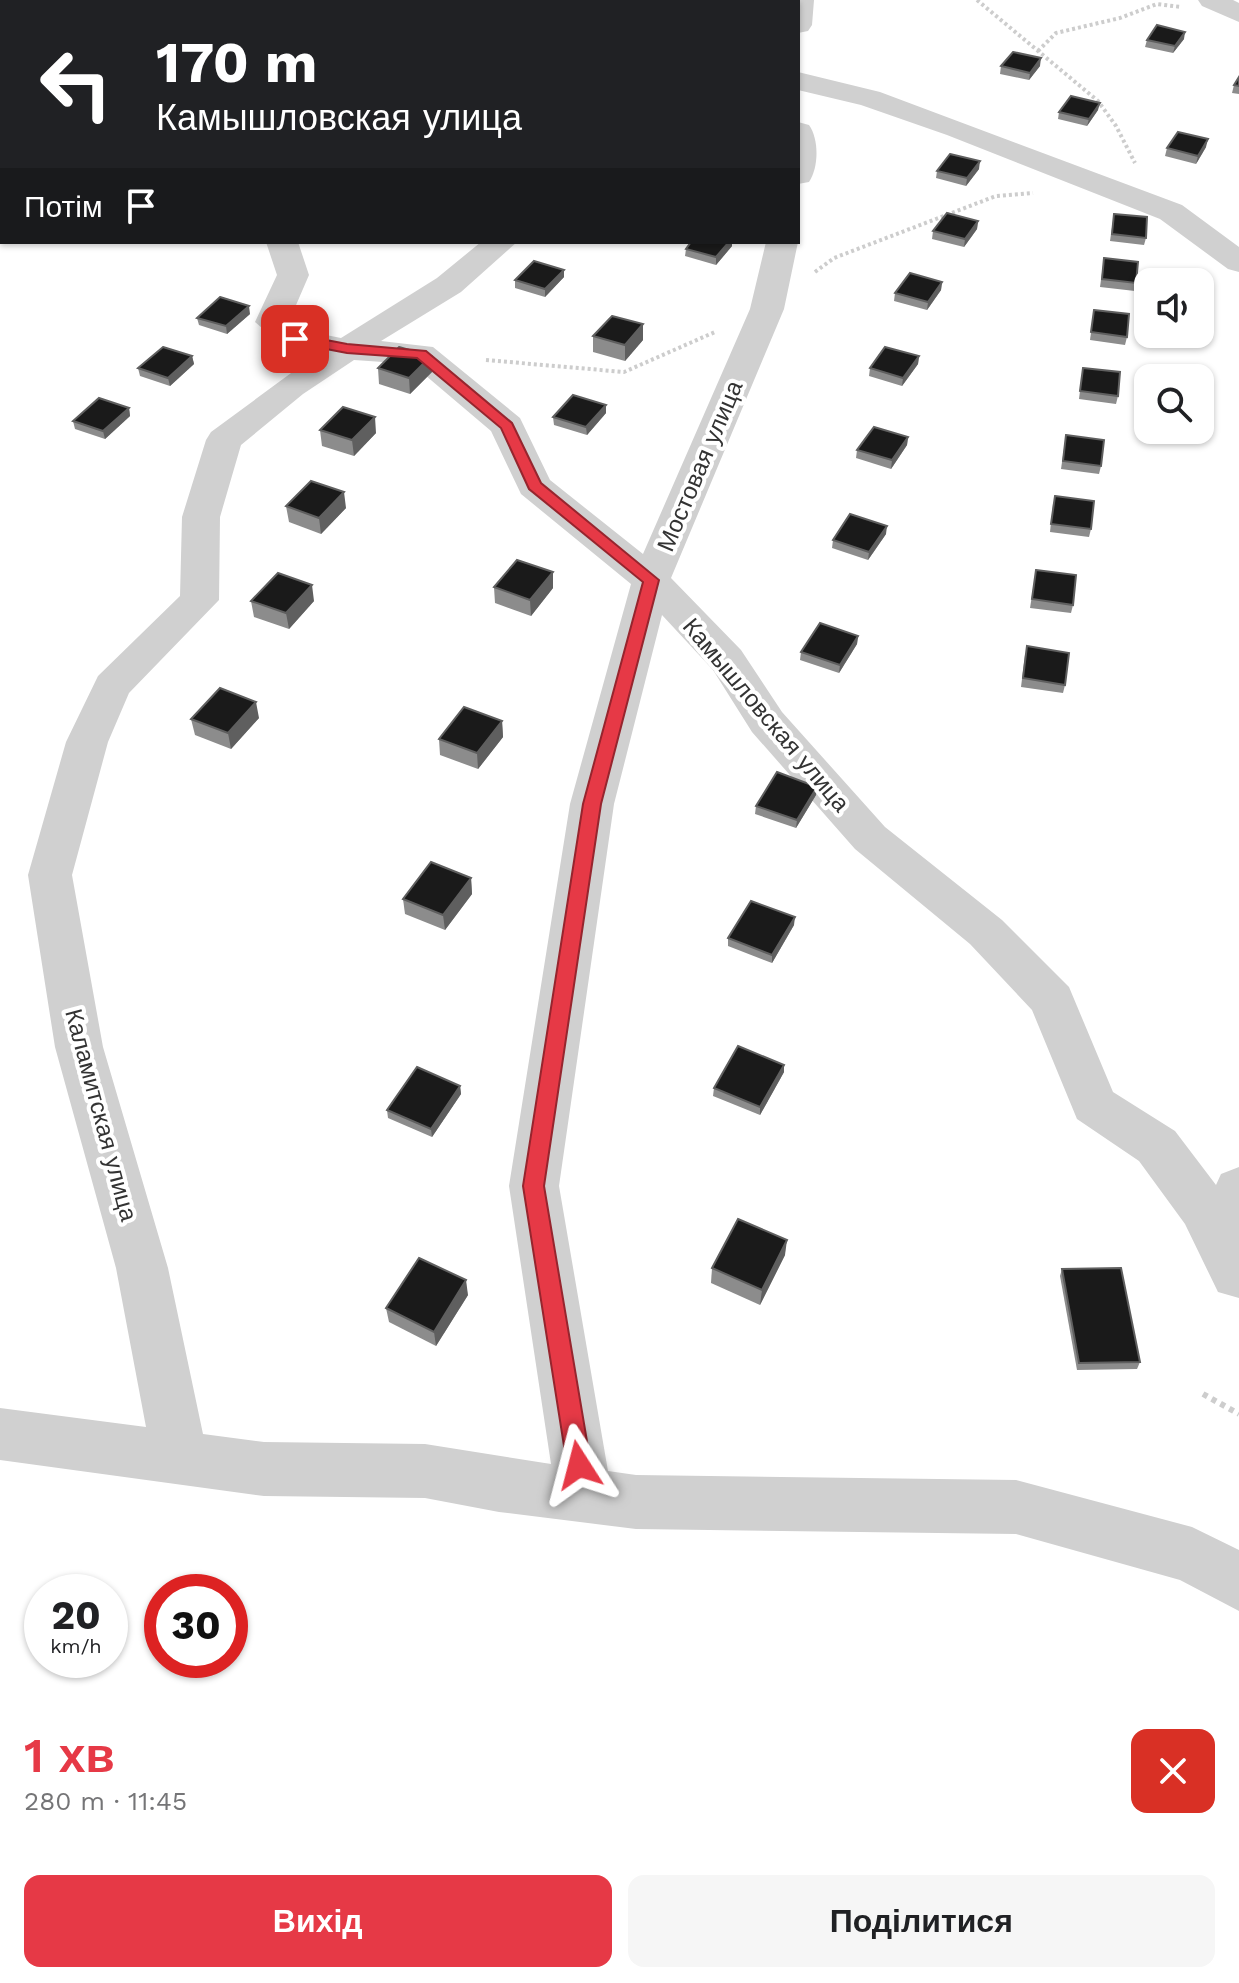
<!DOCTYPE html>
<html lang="uk">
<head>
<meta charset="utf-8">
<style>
  :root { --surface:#fff; --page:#f6f6f6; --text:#202124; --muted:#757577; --accent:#e63946 }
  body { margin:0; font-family:"Work Sans",sans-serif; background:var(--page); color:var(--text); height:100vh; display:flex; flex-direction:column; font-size:30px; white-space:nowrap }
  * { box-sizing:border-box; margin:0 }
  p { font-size:26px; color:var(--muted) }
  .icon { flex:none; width:44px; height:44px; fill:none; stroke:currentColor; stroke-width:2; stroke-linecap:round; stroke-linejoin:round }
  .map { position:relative; height:1703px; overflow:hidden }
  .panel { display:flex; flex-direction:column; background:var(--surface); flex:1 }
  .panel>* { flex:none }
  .guide { position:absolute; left:0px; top:0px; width:800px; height:244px; box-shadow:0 2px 6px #0004; background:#202124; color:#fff; overflow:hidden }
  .controls { position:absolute; left:1134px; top:268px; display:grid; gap:16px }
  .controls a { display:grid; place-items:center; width:80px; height:80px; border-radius:16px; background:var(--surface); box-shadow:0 2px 6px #0004; font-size:40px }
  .speed { position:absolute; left:24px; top:1574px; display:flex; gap:16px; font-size:40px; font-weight:700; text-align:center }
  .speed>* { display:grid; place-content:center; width:104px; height:104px; border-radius:50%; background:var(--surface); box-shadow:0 2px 6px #0004; line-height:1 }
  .speed small { font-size:20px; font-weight:400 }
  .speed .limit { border:12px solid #d22; background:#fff; color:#111 }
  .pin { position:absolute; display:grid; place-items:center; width:68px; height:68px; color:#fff; margin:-34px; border-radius:16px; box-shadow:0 4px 12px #0006 }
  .me { position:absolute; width:88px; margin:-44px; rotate:351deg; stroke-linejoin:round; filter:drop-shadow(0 0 6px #0008) }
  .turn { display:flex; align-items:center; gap:28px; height:168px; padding:0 24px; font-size:36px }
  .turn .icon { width:104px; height:104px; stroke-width:2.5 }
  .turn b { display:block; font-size:56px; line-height:68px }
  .then { display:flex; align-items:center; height:76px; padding:0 24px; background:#0003; gap:16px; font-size:30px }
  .round { display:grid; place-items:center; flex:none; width:84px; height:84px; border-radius:16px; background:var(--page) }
  .summary { display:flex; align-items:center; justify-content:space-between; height:136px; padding:0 24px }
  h1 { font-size:48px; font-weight:600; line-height:60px; color:var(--accent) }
  .action { display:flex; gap:16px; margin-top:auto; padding:16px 24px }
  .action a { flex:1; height:92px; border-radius:16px; background:var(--accent); color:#fff; font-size:32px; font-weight:600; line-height:92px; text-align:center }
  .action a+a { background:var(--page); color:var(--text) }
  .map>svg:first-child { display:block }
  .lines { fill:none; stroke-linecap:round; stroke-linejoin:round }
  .path-far1 { stroke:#cdcdcd; stroke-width:4; stroke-dasharray:3 3; stroke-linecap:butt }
  .path { stroke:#cdcdcd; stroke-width:6; stroke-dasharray:5 5; stroke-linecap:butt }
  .minor { fill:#d0d0d0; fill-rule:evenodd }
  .wall { fill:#8c8c8c }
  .shaded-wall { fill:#5f5f5f }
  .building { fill:#1a1a1a; stroke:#5f5f5f; stroke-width:2 }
  .route { fill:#e63946; stroke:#96252e; stroke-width:2 }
  .labels { text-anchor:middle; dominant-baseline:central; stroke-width:8; stroke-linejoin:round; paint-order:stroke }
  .street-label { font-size:24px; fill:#333; stroke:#fff }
</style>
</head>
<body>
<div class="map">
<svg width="1239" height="1703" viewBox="0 0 1239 1703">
  <rect width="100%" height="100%" fill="#fff"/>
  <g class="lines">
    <g class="path-far1">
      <polyline points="977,0 1098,101 1116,126 1135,163"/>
      <polyline points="1038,51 1056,33 1120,18 1157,4 1181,7"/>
      <polyline points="815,272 834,258 996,196 1033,193"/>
      <polyline points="486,360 624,372 715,332"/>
    </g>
    <polyline class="path" points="1203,1394 1239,1414"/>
    <g class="minor">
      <rect x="197" y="0" width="28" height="2"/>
      <polygon points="529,0 558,0 560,2 531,2"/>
      <polygon points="786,0 814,0 812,25 808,31 798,33 798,2"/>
      <polygon points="1198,0 1233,0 1239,3 1239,22 1202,6"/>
      <polygon points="798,72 880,92 1182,205 1239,247 1239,272 1228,269 1160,219 947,135 861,105 798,90"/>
      <path d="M798,122L809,125C819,139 819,167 809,182L798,184Z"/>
      <path d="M266,242H298L309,275L290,319L306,331L341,338L437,278L481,242H517L461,292L381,341L433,347L520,418L550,480L643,554L750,309L766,242H798L784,309L671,578L741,650L782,712L885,827L1002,920L1069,987L1113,1092L1175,1131L1216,1185L1221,1174L1239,1167V1298L1218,1292L1185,1224L1139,1161L1077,1119L1032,1010L970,944L855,849L752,732L713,670L662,615L614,804L559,1186L608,1471L636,1475L1016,1480L1192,1527L1239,1550V1611L1180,1580L1016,1534L636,1529L499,1512L425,1498L264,1496L0,1460V1408L146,1427L116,1268L55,1047L28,875L66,742L98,676L180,596L182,517L206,440L211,432L317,354L283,346L255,322L277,275ZM354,360L412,364L491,431L521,494L631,584L570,804L509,1186L551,1464L425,1444L264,1442L203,1434L168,1268L103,1047L72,875L108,742L129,693L219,600L220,517L241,445L303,394Z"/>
    </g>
  </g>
  <g class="wall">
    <polygon points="1184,39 1173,53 1145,47 1147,40"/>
    <polygon points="1001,66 1040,66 1029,80 1000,74"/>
    <polygon points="1239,77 1239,94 1232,93 1234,85"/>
    <polygon points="1098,110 1087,126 1058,119 1059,112"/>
    <polygon points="1206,147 1196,164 1165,156 1167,148"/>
    <polygon points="979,169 966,186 936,178 937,171"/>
    <polygon points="1114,214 1146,238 1144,245 1110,241"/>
    <polygon points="978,221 977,229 964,247 932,239 933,231"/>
    <polygon points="732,246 716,265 685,256 686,249"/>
    <polygon points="1104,258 1136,283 1135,291 1100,287"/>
    <polygon points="564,270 564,277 545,297 515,288 515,280"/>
    <polygon points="942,282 941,290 927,310 894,301 895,293"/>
    <polygon points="1094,310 1127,337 1125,345 1090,340"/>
    <polygon points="250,314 227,334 199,325 197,318"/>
    <polygon points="593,336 643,340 625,361 593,352"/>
    <polygon points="192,356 194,364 170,386 140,376 138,368"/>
    <polygon points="919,356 918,364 902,386 869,376 870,368"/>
    <polygon points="378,368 432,372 410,394 379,384"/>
    <polygon points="1083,368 1118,396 1116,404 1079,399"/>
    <polygon points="606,405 606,413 587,435 554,425 553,417"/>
    <polygon points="129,408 130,416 105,439 75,429 73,421"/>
    <polygon points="320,430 376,433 354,456 322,446"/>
    <polygon points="1066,435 1101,466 1099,474 1061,469"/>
    <polygon points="908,437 907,445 891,469 856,458 857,450"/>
    <polygon points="1053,504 1091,529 1089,537 1050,532"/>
    <polygon points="286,506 346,508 321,534 289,522"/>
    <polygon points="886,534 868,560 832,548 833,540"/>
    <polygon points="1036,570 1073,605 1071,613 1030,608"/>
    <polygon points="553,572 553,588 531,616 495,603 494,587"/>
    <polygon points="251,601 314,601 289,629 254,617"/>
    <polygon points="858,636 857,644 839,673 800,660 801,652"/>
    <polygon points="1025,655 1065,685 1063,693 1021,687"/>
    <polygon points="259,718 231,749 195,735 191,719"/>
    <polygon points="502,721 503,737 478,769 440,755 439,739"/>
    <polygon points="817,787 816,795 796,828 755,814 756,806"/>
    <polygon points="471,878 472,894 445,930 405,914 403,899"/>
    <polygon points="794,925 772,963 728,946 728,938"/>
    <polygon points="784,1065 784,1072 760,1115 713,1096 714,1088"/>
    <polygon points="460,1086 461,1094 432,1137 388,1118 387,1110"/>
    <polygon points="785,1255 760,1305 711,1283 712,1268"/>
    <polygon points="1062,1269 1140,1362 1137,1369 1077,1370 1060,1276"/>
    <polygon points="468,1295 436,1346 389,1322 386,1308"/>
  </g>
  <g class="shaded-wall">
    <polygon points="1185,32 1184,39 1173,53 1175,46"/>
    <polygon points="1041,58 1040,66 1029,80 1030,73"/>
    <polygon points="1100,103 1098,110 1087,126 1089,119"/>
    <polygon points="1208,139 1206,147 1196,164 1198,156"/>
    <polygon points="980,161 979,169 966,186 967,178"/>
    <polygon points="978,221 977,229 964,247 965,239"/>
    <polygon points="729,242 732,242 732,246 716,265 716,257"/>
    <polygon points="564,270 564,277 545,297 545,289"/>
    <polygon points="942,282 941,290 927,310 928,302"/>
    <polygon points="249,306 250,314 227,334 226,326"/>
    <polygon points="643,324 643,340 625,361 625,345"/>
    <polygon points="192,356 194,364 170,386 168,378"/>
    <polygon points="431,356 432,372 410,394 409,378"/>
    <polygon points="919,356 918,364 902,386 903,378"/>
    <polygon points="606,405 606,413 587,435 586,427"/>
    <polygon points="129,408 130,416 105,439 103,431"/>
    <polygon points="375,417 376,433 354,456 352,440"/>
    <polygon points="908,437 907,445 891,469 892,460"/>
    <polygon points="344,492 346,508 321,534 319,518"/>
    <polygon points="887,526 886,534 868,560 869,552"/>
    <polygon points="553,572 553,588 531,616 530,600"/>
    <polygon points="312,585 314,601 289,629 286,613"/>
    <polygon points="858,636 857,644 839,673 840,665"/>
    <polygon points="256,702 259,718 231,749 228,733"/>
    <polygon points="502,721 503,737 478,769 477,753"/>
    <polygon points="817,787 816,795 796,828 797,820"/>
    <polygon points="471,878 472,894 445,930 443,915"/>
    <polygon points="795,917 794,925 772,963 772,955"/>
    <polygon points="784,1065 784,1072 760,1115 760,1107"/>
    <polygon points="460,1086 461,1094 432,1137 431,1129"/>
    <polygon points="787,1240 785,1255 760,1305 762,1290"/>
    <polygon points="466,1280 468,1295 436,1346 434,1332"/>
  </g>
  <g class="building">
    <polygon points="705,0 714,0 722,2 703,2"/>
    <polygon points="1157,25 1185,32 1175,46 1147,40"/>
    <polygon points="1013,52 1041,58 1030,73 1001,66"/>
    <rect x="0" y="69" width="2" height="18"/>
    <polygon points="1239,77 1239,86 1234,85"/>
    <polygon points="1071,96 1100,103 1089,119 1059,112"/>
    <polygon points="1178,132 1208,139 1198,156 1167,148"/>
    <polygon points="950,154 980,161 967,178 937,171"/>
    <polygon points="947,213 978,221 965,239 933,231"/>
    <polygon points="1114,214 1147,217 1146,238 1112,234"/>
    <polygon points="691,242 729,242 716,257 686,249"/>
    <polygon points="1104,258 1138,262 1136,283 1102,279"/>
    <polygon points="534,261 564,270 545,289 515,280"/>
    <polygon points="910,273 942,282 928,302 895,293"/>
    <polygon points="220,297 249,306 226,326 197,318"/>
    <polygon points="1094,310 1129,314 1127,337 1091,332"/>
    <polygon points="612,316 643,324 625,345 593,336"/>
    <polygon points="163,347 192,356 168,378 138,368"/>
    <polygon points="399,347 431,356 409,378 378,368"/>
    <polygon points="885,347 919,356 903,378 870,368"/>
    <polygon points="1083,368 1120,372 1118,396 1080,391"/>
    <polygon points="573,395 606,405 586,427 553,417"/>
    <polygon points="99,398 129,408 103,431 73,421"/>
    <polygon points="343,407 375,417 352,440 320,430"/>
    <polygon points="874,427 908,437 892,460 857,450"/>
    <polygon points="1066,435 1104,440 1101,466 1063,461"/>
    <polygon points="311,481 344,492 319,518 286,506"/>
    <polygon points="1055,496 1094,501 1091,529 1051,524"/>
    <polygon points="850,514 887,526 869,552 833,540"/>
    <polygon points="517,560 553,572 530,600 494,587"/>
    <polygon points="1036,570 1076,575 1073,605 1032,599"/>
    <polygon points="278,573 312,585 286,613 251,601"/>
    <polygon points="820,623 858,636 840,665 801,652"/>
    <polygon points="1027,646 1069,653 1065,685 1023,678"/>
    <polygon points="220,688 256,702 228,733 191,719"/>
    <polygon points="464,707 502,721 477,753 439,739"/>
    <polygon points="777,772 817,787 797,820 756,806"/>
    <polygon points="431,862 471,878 443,915 403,899"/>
    <polygon points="751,901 795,917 772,955 728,938"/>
    <polygon points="738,1046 784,1065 760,1107 714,1088"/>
    <polygon points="417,1067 460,1086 431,1129 387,1110"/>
    <polygon points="738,1219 787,1240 762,1290 712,1268"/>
    <polygon points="419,1258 466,1280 434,1332 386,1308"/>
    <polygon points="1121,1268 1140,1362 1079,1363 1062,1269"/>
  </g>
  <polygon class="route" points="295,334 347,344 426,351 512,423 541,483 659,580 601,804 544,1186 591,1465 587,1473 579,1476 571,1473 567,1465 523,1186 583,804 643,582 529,489 501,428 417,358 347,353 290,342 288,339"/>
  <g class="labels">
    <g class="street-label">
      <text transform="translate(700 466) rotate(-67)">Мостовая улица</text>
      <text transform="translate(766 715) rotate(50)">Камышловская улица</text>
      <text transform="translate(101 1115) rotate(75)">Каламитская улица</text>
    </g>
  </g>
</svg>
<div class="controls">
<a><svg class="icon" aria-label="sound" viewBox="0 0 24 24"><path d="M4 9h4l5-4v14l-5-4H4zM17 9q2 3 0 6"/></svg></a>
<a><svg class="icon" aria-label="search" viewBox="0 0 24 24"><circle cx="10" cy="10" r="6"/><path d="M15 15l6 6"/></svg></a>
</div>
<div class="speed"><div>20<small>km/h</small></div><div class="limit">30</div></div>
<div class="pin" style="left:295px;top:339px;background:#d93025"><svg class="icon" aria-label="arrive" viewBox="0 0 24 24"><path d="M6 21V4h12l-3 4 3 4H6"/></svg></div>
<svg class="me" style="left:579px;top:1465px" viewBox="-20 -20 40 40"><path d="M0-17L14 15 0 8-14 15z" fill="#e63946" stroke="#fff" stroke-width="4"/></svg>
<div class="guide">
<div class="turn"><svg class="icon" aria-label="left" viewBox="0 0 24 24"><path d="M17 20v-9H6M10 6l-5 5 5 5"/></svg><div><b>170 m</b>Камышловская улица</div></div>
<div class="then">Потім<svg class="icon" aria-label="arrive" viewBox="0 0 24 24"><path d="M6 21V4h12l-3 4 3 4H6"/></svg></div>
</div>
</div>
<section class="panel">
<div class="summary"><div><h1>1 хв</h1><p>280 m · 11:45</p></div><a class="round" style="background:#d93025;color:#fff"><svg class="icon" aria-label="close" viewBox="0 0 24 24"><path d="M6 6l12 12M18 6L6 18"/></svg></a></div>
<div class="action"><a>Вихід</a><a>Поділитися</a></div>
</section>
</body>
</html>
